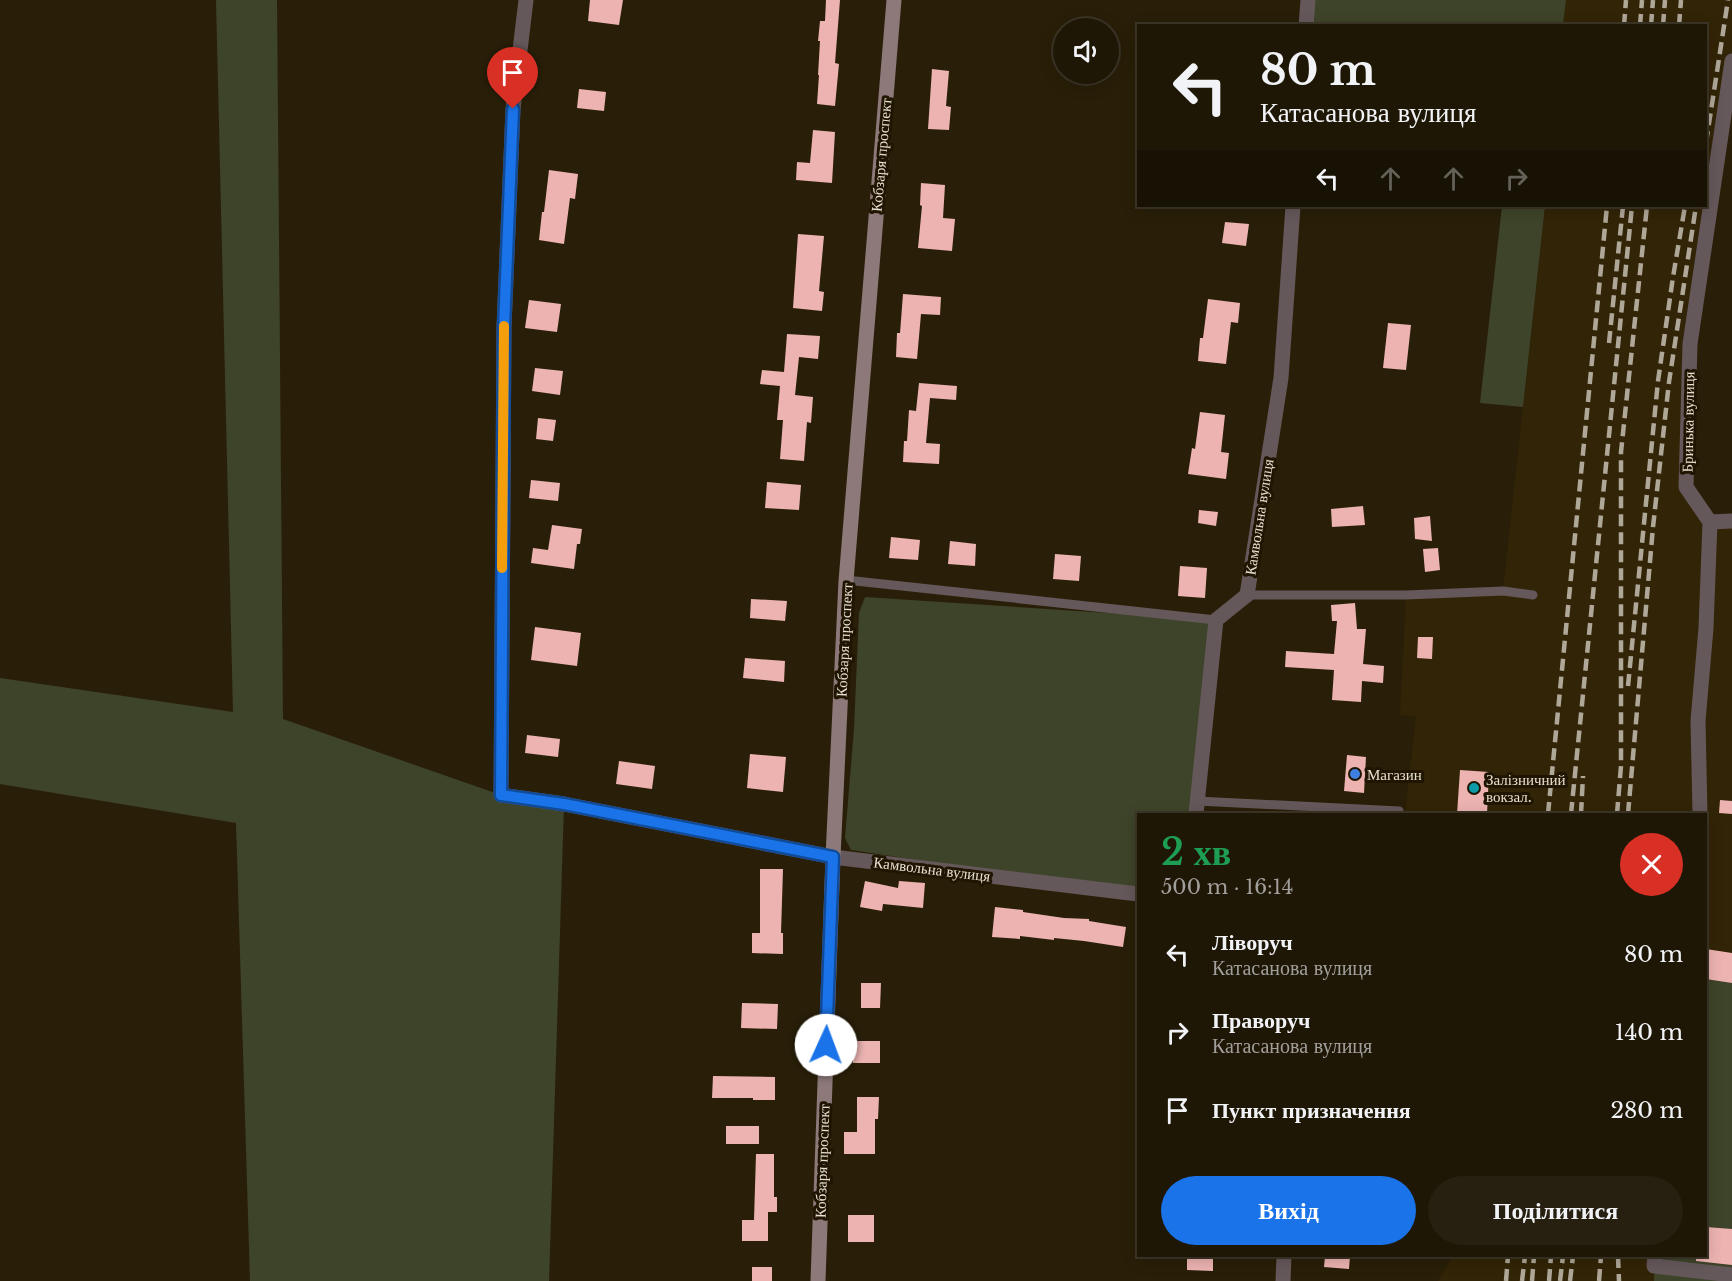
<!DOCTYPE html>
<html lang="uk">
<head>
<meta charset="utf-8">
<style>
  :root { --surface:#1f1706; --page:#272010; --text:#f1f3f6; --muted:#a19f9b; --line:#3c3628; --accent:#1a73e8 }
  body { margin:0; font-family:"Libre Baskerville",serif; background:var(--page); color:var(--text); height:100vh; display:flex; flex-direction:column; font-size:22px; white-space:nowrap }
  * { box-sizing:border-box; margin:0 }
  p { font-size:20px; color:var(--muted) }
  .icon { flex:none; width:33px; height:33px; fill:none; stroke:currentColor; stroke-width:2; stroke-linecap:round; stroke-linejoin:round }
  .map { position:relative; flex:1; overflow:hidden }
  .sheet { position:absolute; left:1137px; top:813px; width:570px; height:444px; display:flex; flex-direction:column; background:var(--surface); border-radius:0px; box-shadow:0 3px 15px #0003,0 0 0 2px var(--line) }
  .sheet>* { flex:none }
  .guide { position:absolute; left:1137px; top:24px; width:570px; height:183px; border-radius:0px; box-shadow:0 3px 15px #0003,0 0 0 2px var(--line); background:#1f1706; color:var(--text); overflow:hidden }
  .tools { position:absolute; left:1053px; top:18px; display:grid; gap:12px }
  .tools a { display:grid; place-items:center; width:66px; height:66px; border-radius:50%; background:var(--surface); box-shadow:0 3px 15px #0003,0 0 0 2px var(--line); font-size:30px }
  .pin { position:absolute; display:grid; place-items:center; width:51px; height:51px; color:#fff; margin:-62px -26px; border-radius:50% 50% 50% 0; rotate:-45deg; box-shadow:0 0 6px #0007 }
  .pin .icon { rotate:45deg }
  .me { position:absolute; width:66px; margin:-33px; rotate:2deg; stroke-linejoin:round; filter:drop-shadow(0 0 4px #0008) }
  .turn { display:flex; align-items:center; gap:21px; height:126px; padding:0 24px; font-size:27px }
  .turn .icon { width:78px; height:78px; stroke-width:2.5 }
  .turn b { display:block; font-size:42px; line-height:51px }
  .lanes { display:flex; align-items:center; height:57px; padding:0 24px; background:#0003; justify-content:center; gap:30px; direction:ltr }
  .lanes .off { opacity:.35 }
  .round { display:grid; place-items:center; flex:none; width:63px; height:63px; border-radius:32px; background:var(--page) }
  .summary { display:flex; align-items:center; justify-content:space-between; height:102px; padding:0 24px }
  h1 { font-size:36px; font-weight:600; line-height:45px; color:#1e9e55 }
  .cta { display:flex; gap:12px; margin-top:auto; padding:12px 24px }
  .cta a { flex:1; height:69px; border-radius:36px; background:var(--accent); color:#fff; font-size:24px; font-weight:600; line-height:69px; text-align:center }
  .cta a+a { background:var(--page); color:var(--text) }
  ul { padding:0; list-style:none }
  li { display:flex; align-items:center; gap:18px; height:78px; padding:0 24px }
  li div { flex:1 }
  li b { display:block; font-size:22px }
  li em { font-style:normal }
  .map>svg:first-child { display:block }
  .built { fill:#322406 }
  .green { fill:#3e4429 }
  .building { fill:#ecb3b1 }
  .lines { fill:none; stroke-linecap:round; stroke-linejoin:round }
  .service { stroke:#65585a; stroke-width:9 }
  .minor { stroke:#65585a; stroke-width:15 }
  .secondary { stroke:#8d787a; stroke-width:15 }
  .rail { stroke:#afa798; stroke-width:4.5; stroke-dasharray:12 6; stroke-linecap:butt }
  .route-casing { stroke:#114b97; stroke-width:15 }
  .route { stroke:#1a73e8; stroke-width:10 }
  .slow { stroke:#f59e0b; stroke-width:10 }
  .shop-dot { fill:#3f7fe0; stroke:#201501; stroke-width:2 }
  .culture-dot { fill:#0f9aa8; stroke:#201501; stroke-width:2 }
  .labels { text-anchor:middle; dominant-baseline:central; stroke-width:6; stroke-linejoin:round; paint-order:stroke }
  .street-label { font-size:15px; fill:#e6dfd2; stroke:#201501 }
  .poi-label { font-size:15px; fill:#e6dfd2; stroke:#201501; text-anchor:start }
</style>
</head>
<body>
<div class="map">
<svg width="1732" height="1281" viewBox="0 0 1732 1281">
  <rect width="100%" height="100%" fill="#291f08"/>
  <g class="built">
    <polygon points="1566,0 1732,0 1732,61 1690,344 1687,487 1710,522 1732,521 1732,976 1706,972 1706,814 1405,814 1416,717 1400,715 1406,595 1503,591 1545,206 1706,206 1706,26 1563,25"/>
    <polygon points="1453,1256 1655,1256 1654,1281 1438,1281"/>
  </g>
  <g class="green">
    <polygon points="216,0 277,0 283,719 501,795 564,804 549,1281 250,1281 236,823 0,784 0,678 233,712"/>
    <polygon points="1308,0 1566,0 1563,25 1306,26"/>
    <polygon points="1502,206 1545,206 1523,407 1480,403"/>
    <polygon points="865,597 1216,620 1197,814 1138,814 1138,893 851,850 845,838 854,729 859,613"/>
    <polygon points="1706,972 1732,976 1732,1281 1654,1281 1655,1256 1706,1256"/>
  </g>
  <g class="building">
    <polygon points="590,0 623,0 619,25 588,21"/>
    <polygon points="826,0 840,0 835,63 839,64 835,106 817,104 819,75 818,75 820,41 818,41 820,21 825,21"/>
    <polygon points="932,69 949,71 946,106 951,107 949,130 928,129"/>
    <polygon points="579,89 606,92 604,111 577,108"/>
    <polygon points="813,130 835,132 832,183 796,180 797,162 810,163"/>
    <polygon points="549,170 578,174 575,199 570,198 564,244 539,240 542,212 544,212"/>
    <polygon points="921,183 945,185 943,218 955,219 952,251 918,248 922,206 920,205"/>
    <polygon points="1225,222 1249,224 1246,246 1222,243"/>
    <polygon points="798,234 824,236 819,291 824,292 822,311 793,308"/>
    <polygon points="903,294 941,297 940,315 921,314 917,359 896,357 897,333 900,333"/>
    <polygon points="1208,299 1240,303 1238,323 1231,322 1226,364 1198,361 1200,338 1203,338"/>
    <polygon points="529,300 561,304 557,332 525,328"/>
    <polygon points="1388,323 1411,325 1406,370 1383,368"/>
    <polygon points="787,334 820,336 818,359 799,357 795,395 813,397 811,423 807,422 804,461 780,459 783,420 777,420 780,386 760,384 762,370 784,372"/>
    <polygon points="535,368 563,371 560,395 532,391"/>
    <polygon points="919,383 957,386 956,400 930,398 926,443 940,444 939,464 903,462 904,441 907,441 909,410 916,411"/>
    <polygon points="1200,412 1225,415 1221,452 1229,453 1226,479 1188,474 1192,448 1195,449"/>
    <polygon points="538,418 556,420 553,441 536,439"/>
    <polygon points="531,480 560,483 558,501 529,498"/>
    <polygon points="767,482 801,485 799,510 765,508"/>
    <polygon points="1363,506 1365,525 1332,527 1331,509"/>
    <polygon points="1199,510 1218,512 1216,526 1198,523"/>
    <polygon points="1430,516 1432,541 1415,539 1414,518"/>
    <polygon points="552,525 582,529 580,544 577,544 574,569 531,563 533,548 548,550"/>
    <polygon points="891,537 920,540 918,560 889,558"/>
    <polygon points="950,541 976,544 975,566 948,564"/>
    <polygon points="1438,548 1440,570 1425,572 1423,549"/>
    <polygon points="1055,554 1081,556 1079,581 1053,579"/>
    <polygon points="1180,566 1207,568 1205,598 1178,596"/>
    <polygon points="751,599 787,601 785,621 750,618"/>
    <polygon points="1355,603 1357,629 1366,629 1363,664 1384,666 1383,683 1362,681 1361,702 1332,700 1334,670 1285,667 1286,651 1334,654 1337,621 1332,621 1331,605"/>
    <polygon points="535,627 581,633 577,666 531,660"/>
    <polygon points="1418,637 1433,637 1432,659 1417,658"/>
    <polygon points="745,658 785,661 784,682 743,678"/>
    <polygon points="527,735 560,739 558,757 525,753"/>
    <polygon points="750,754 786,757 783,792 747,788"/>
    <polygon points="1347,755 1366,757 1364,793 1344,791"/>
    <polygon points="619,761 655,766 652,789 616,784"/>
    <polygon points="1460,770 1489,772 1487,814 1457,814"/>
    <polygon points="1720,800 1732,801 1732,814 1719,813"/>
    <polygon points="760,869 783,869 781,933 783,933 783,954 752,953 752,933 760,933"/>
    <polygon points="865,881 898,888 899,881 925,883 923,908 883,904 882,911 860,907"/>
    <polygon points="995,907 1023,910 1023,912 1064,918 1089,919 1089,921 1126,927 1123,947 1084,941 1054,938 1054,940 1020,936 1020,939 992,937"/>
    <polygon points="1706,949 1732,953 1732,983 1706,979"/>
    <polygon points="861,983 881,983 880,1008 861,1008"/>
    <polygon points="742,1003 778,1004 777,1029 741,1028"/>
    <rect x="853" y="1041" width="27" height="22"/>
    <polygon points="713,1076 775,1077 775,1100 753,1100 753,1098 712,1098"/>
    <polygon points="857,1097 879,1097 878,1119 875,1119 875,1154 844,1154 844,1132 857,1132"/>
    <rect x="726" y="1126" width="33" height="18"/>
    <polygon points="756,1154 774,1154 774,1197 777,1197 777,1212 768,1212 768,1241 742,1241 742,1220 754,1220"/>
    <rect x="848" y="1215" width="26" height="27"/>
    <polygon points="1706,1227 1732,1229 1732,1265 1696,1261 1696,1256 1706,1256"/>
    <polygon points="1187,1256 1213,1256 1213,1271 1187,1270"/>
    <polygon points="1325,1256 1350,1256 1349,1269 1324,1267"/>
    <rect x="752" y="1267" width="20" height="14"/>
  </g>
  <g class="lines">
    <g class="service">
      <polyline points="846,580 1216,620"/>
      <polyline points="1247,595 1406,595 1503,591 1533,595"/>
      <polyline points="1197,801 1399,811 1399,814"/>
    </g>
    <g class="minor">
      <polyline points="526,0 513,109 504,327 501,795 564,804 833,857 1138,894"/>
      <polyline points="1306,26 1308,0"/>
      <polyline points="1710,522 1732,521"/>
      <polyline points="1196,814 1216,620 1247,595 1281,378 1293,206"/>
      <polyline points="1700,814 1698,721 1706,628 1710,522 1686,487 1690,344 1732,61"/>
      <polyline points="1655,1256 1654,1266 1732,1275"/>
      <polyline points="1283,1281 1284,1256"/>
    </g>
    <polyline class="secondary" points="818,1281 833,857 846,581 894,0"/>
    <g class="rail">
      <polyline points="1624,26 1626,0"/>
      <polyline points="1640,26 1642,0"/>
      <polyline points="1651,26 1653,0"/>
      <polyline points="1663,26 1665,0"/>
      <polyline points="1679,26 1681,0"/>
      <polyline points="1706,143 1728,0"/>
      <polyline points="1609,343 1623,206"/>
      <polyline points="1628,686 1658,381 1673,277 1685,206"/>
      <polyline points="1548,814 1607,206"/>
      <polyline points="1571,814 1632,206"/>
      <polyline points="1581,814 1583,776"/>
      <polyline points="1617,814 1621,766 1621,452 1647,206"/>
      <polyline points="1628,814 1653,527 1669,382 1696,206"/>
      <polyline points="1618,1256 1619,1281"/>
      <polyline points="1506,1281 1508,1256"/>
      <polyline points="1522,1281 1525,1256"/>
      <polyline points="1532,1281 1534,1256"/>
      <polyline points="1549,1281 1551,1256"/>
      <polyline points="1560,1281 1563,1256"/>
      <polyline points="1570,1281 1573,1256"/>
      <polyline points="1599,1281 1601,1256"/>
    </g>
  </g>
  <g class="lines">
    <defs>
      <polyline id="route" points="513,109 504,327 501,795 564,804 833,857 826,1045"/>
    </defs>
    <use href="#route" class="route-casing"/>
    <use href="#route" class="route"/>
    <polyline class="slow" points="502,568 504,326"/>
  </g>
  <circle class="shop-dot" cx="1355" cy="774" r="6"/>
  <circle class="culture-dot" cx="1474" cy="788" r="6"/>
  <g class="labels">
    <g class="street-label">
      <text transform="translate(881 155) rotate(-85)">Кобзаря проспект</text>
      <text transform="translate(1688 422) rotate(-89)">Бринька вулиця</text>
      <text transform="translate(1259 517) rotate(-81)">Камвольна вулиця</text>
      <text transform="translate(844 640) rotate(-87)">Кобзаря проспект</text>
      <text transform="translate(932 869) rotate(7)">Камвольна вулиця</text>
      <text transform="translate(822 1161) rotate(-88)">Кобзаря проспект</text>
    </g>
    <g class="poi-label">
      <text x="1367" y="774">Магазин</text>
      <text x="1486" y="779">Залізничний<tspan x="1486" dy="17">вокзал.</tspan></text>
    </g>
  </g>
</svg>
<div class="tools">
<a><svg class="icon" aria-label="sound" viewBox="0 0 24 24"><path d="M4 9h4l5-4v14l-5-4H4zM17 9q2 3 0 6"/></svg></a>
</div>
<div class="pin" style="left:513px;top:109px;background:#d93025"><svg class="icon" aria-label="arrive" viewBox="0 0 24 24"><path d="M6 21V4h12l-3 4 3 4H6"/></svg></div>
<svg class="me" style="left:826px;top:1045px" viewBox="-20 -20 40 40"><circle r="19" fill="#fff"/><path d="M0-13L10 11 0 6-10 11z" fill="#1a73e8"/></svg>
<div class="guide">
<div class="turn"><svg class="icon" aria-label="left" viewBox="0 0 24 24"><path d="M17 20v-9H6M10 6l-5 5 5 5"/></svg><div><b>80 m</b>Катасанова вулиця</div></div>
<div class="lanes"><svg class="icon" aria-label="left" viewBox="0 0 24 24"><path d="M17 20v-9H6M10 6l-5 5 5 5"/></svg><svg class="icon off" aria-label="ahead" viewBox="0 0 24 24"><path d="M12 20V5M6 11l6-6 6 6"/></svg><svg class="icon off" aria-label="ahead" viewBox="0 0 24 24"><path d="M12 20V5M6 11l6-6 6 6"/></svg><svg class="icon off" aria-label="right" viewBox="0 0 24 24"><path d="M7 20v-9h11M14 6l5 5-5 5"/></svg></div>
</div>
<section class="sheet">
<div class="summary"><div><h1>2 хв</h1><p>500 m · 16:14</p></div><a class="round" style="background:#d93025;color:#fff"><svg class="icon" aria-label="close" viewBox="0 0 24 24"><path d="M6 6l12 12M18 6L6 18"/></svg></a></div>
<ul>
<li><svg class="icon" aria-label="left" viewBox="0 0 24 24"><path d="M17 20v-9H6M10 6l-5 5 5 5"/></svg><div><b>Ліворуч</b><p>Катасанова вулиця</p></div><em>80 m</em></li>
<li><svg class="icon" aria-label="right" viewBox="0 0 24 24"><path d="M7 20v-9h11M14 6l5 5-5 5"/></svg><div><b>Праворуч</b><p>Катасанова вулиця</p></div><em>140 m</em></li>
<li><svg class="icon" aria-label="arrive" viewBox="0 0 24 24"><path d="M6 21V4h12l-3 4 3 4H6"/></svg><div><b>Пункт призначення</b></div><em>280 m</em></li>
</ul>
<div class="cta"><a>Вихід</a><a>Поділитися</a></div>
</section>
</div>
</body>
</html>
